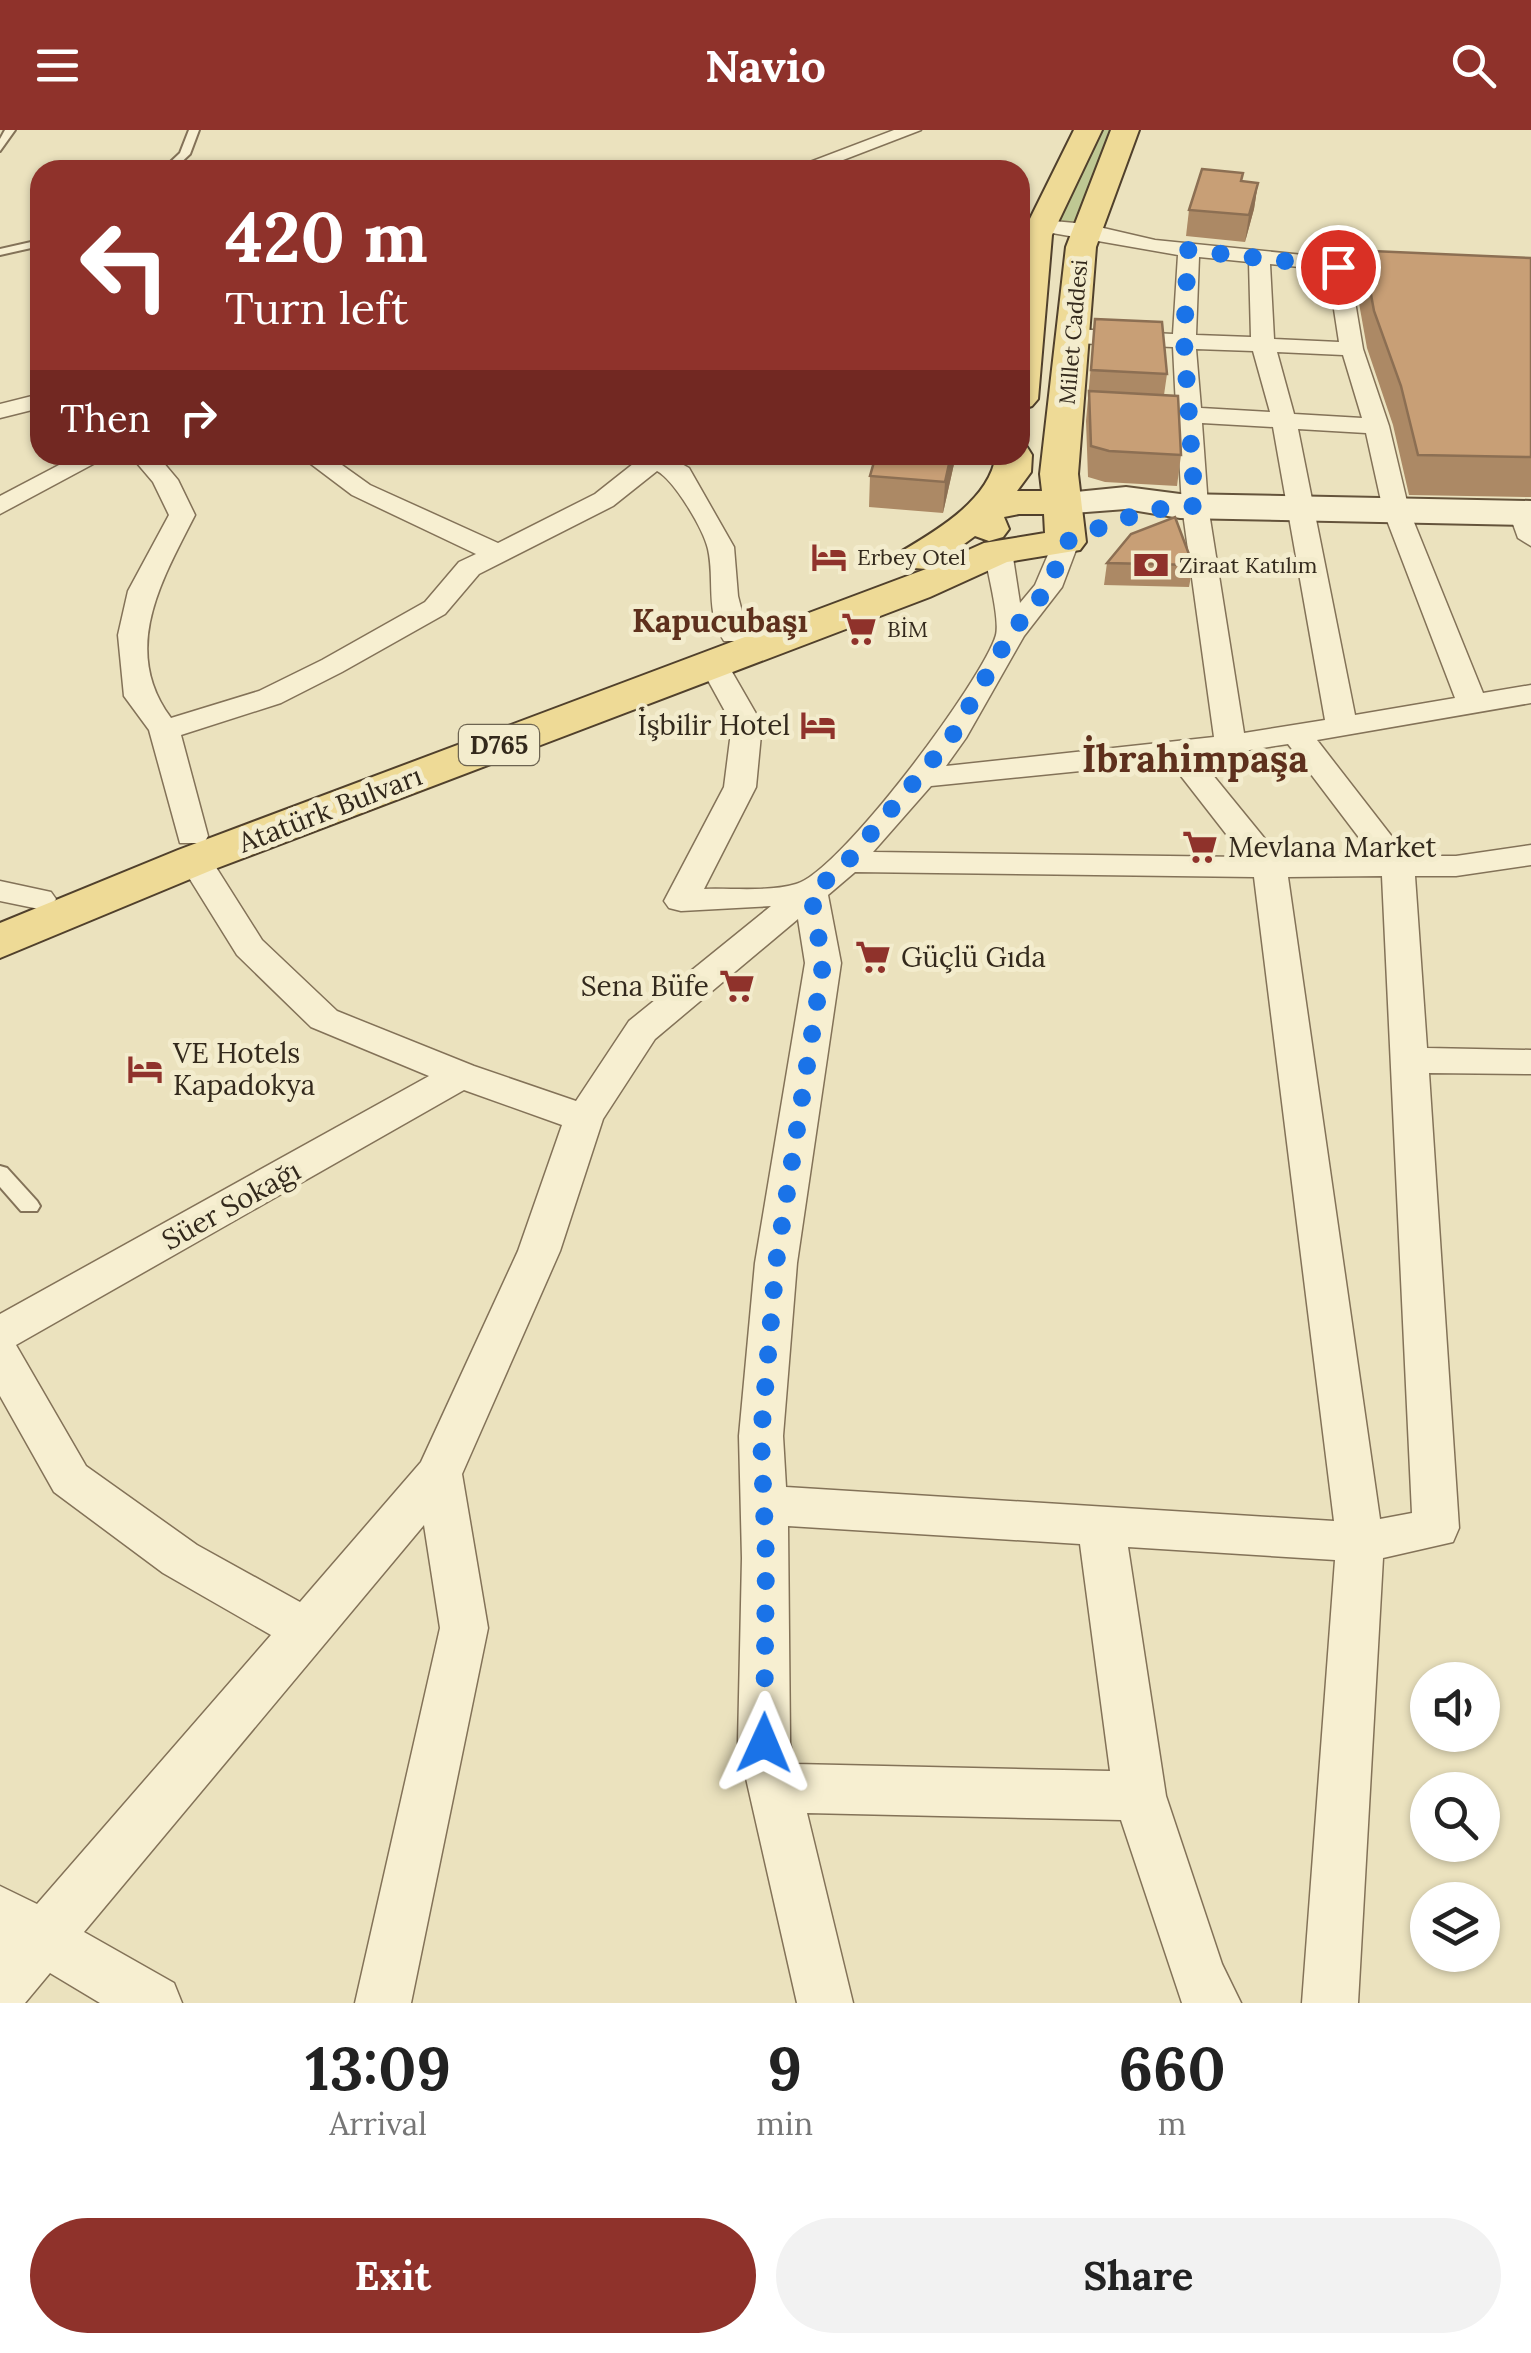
<!DOCTYPE html>
<html lang="en">
<head>
<meta charset="utf-8">
<style>
  :root { --surface:#fff; --page:#f2f2f2; --text:#222; --muted:#767676; --accent:#8f322b }
  body { margin:0; font-family:Lora,serif; background:var(--page); color:var(--text); height:100vh; display:flex; flex-direction:column; font-size:38px; white-space:nowrap }
  * { box-sizing:border-box; margin:0 }
  p { font-size:32px; color:var(--muted) }
  .icon { flex:none; width:55px; height:55px; fill:none; stroke:currentColor; stroke-width:2; stroke-linecap:round; stroke-linejoin:round }
  .map { position:relative; height:1873px; overflow:hidden }
  .drawer { display:flex; flex-direction:column; background:var(--surface); flex:1 }
  .drawer>* { flex:none }
  .top-card { position:absolute; left:30px; top:30px; width:1000px; height:305px; border-radius:30px; box-shadow:0 2px 8px #0004; background:#8f322b; color:#fff; overflow:hidden }
  .fabs { position:absolute; left:1410px; top:1532px; display:grid; gap:20px }
  .fabs a { display:grid; place-items:center; width:90px; height:90px; border-radius:50%; background:var(--surface); box-shadow:0 2px 8px #0004; font-size:50px }
  .pin { position:absolute; display:grid; place-items:center; width:85px; height:85px; color:#fff; margin:-42px; border:5px solid #fff; border-radius:50%; box-shadow:0 2px 10px #0007 }
  .me { position:absolute; width:110px; margin:-55px; rotate:1deg; stroke-linejoin:round; filter:drop-shadow(0 0 8px #0008) }
  .turn { display:flex; align-items:center; gap:35px; height:210px; padding:0 30px; font-size:45px }
  .turn .icon { width:130px; height:130px; stroke-width:2.5 }
  .turn b { display:block; font-size:70px; line-height:85px }
  .then { display:flex; align-items:center; height:95px; padding:0 30px; background:#0003; gap:20px; font-size:38px }
  .eta { display:flex; justify-content:space-evenly; align-items:center; height:170px; text-align:center }
  .eta b { font-size:60px; font-weight:700; line-height:70px }
  .action { display:flex; gap:20px; margin-top:auto; padding:20px 30px }
  .action a { flex:1; height:115px; border-radius:60px; background:var(--accent); color:#fff; font-size:40px; font-weight:700; line-height:115px; text-align:center }
  .action a+a { background:var(--page); color:var(--text) }
  header { display:flex; justify-content:space-between; align-items:center; height:130px; padding:0 30px; background:var(--accent); color:#fff; font-size:45px; font-weight:700 }
  .map>svg:first-child { display:block }
  .green { fill:#bec893 }
  .lines { fill:none; stroke-linecap:round; stroke-linejoin:round }
  .lane-casing { stroke:#837258; stroke-width:4 }
  .street-casing { stroke:#837258; stroke-width:3 }
  .secondary-casing { stroke:#64533b; stroke-width:4 }
  .primary-casing { stroke:#50402c; stroke-width:4 }
  .lane { fill:#f7efd1; fill-rule:evenodd }
  .street { fill:#f7efd1; fill-rule:evenodd }
  .secondary { fill:#f7efd1; fill-rule:evenodd }
  .primary { fill:#eeda96; fill-rule:evenodd }
  .wall { fill:#ac8965 }
  .shaded-wall { fill:#8c6f53 }
  .building { fill:#c89f76; stroke:#8c6f53; stroke-width:2.5 }
  .route { stroke:#1a73e8; stroke-width:18; stroke-dasharray:0 32.4 }
  .labels { text-anchor:middle; dominant-baseline:central; stroke-width:10; stroke-linejoin:round; paint-order:stroke }
  .far-street-label { font-size:22px; fill:#33291c; stroke:#f3eccd }
  .far-poi-label { font-size:22px; fill:#33291c; stroke:#f3eccd; text-anchor:start }
  .shield { fill:#f3eccd; stroke:#6d6451; stroke-width:2.5 }
  .shield-label { font-size:25px; font-weight:bold; fill:#33291c }
  .poi-label { font-size:28px; fill:#33291c; stroke:#f3eccd; text-anchor:start }
  .street-label { font-size:28px; fill:#33291c; stroke:#f3eccd }
  .far-district-label { font-size:32px; font-weight:bold; fill:#5e301d; stroke:#f3eccd }
  .district-label { font-size:38px; font-weight:bold; fill:#5e301d; stroke:#f3eccd }
</style>
</head>
<body>
<header><svg class="icon" aria-label="menu" viewBox="0 0 24 24"><path d="M4 6h16M4 12h16M4 18h16"/></svg>Navio<svg class="icon" aria-label="search" viewBox="0 0 24 24"><circle cx="10" cy="10" r="6"/><path d="M15 15l6 6"/></svg></header>
<div class="map">
<svg width="1531" height="1873" viewBox="0 0 1531 1873">
  <rect width="100%" height="100%" fill="#ebe2be"/>
  <polygon class="green" points="1099,0 1112,0 1074,94 1055,92"/>
  <g class="lines">
    <defs>
      <g id="lane">
        <polygon points="5,0 15,0 0,21 0,9"/>
        <polygon points="189,0 199,0 190,24 173,40 162,40 180,23"/>
        <polygon points="40,110 40,116 0,125 0,119"/>
        <polygon points="0,1036 7,1038 37,1071 40,1076 37,1081 21,1081 0,1057"/>
      </g>
      <g id="street">
        <polygon points="894,0 921,0 817,40 789,40"/>
        <path d="M1042,90L1086,94L1155,110L1422,137L1425,142L1422,147L1414,148L1350,142L1363,219L1389,296L1409,380L1483,563L1531,555V573L1317,610L1407,726H1456L1531,715V735L1456,746H1415L1427,918L1531,920V944L1429,943L1459,1398L1453,1412L1383,1428L1358,1873H1302L1335,1430L1128,1417L1166,1666L1222,1834L1241,1873H1182L1121,1690L807,1683L853,1873H797L738,1613L742,1428L739,1306L755,1133L805,833L798,789L655,909L603,989L560,1121L462,1344L488,1498L411,1873H355L440,1498L424,1395L84,1802L174,1853L182,1873H100L50,1843L25,1873H0V1756L37,1774L271,1505L163,1443L54,1362L0,1266V1184L429,946L311,897L237,825L178,730L183,723H207L262,810L337,881L474,936L576,971L629,891L771,776L681,781L669,778L664,771L724,657L732,594L699,534L704,528H724L762,594L756,657L704,759C733,758 769,762 796,754C839,743 983,550 996,505C1000,488 987,440 984,421L988,415H1008L1012,421L1020,473L1035,455L1056,406L1066,404L1079,412L1062,457L1024,506L966,608L946,636L1214,607L1182,376L1177,292L1161,289L1158,284L1161,279L1176,277L1173,217L1073,213L1062,206L1073,199L1173,204L1178,125L1035,100V92ZM1199,127L1249,132L1251,207L1196,205ZM1270,134L1328,140L1339,212L1274,209ZM1196,219L1253,221L1270,282L1201,278ZM1277,222L1343,225L1362,288L1294,284ZM1202,293L1273,297L1325,590L1244,603L1208,376ZM1298,299L1366,303L1383,380L1455,568L1355,585ZM1288,614L1373,726H1279L1199,628ZM1170,632L1244,727L873,722L931,656ZM855,742L1254,747L1334,1391L786,1357L783,1306L797,1133L841,833L828,765ZM1382,746L1412,1383L1380,1389L1288,747ZM464,960L562,995L518,1121L421,1332L300,1472L197,1415L86,1336L16,1215ZM788,1396L1080,1414L1110,1641L795,1634L790,1613Z"/>
        <polygon points="40,264 40,278 0,288 0,274"/>
        <polygon points="78,325 110,325 0,384 0,366"/>
        <path d="M130,325H157L178,350L195,385C162,450 120,520 171,588L259,561L322,530L425,472L459,432L476,424L352,365L299,325H328L370,355L498,413L595,364L638,330L634,325H674L671,328L689,338L734,417L738,466L748,505L744,511H724C705,483 715,449 708,419C703,398 674,350 657,341L613,376L479,444L445,484L342,542L281,573L181,605L208,706L204,713H180L149,600L124,566L118,505L128,461L169,385L153,352Z"/>
        <polygon points="1522,375 1531,377 1531,416 1518,408 1509,383"/>
        <polygon points="0,751 51,762 56,769 51,776 39,779 0,771"/>
      </g>
      <polygon id="secondary" points="1126,357 1180,364 1531,371 1531,395 1180,388 1126,379 1060,384 1046,381 1041,373 1046,365"/>
      <g id="primary">
        <polygon points="1074,0 1102,0 1052,105 1038,269 1032,276 1020,280 1022,105"/>
        <path d="M1111,0H1139L1096,117L1078,344L1086,412L1080,420L1007,432L930,467L212,740L0,828V793L178,720L926,439L902,437L896,429L902,421C938,400 990,369 996,325H1020V315L1027,317L1032,325L1031,342L1017,361H1042L1040,344L1066,117ZM1019,384H1044L1045,403L984,413L937,434L975,406L989,411L1003,407L1009,399L1004,387Z"/>
      </g>
    </defs>
    <use href="#lane" class="lane-casing"/>
    <use href="#street" class="street-casing"/>
    <use href="#secondary" class="secondary-casing"/>
    <use href="#primary" class="primary-casing"/>
    <use href="#lane" class="lane"/>
    <use href="#street" class="street"/>
    <use href="#secondary" class="secondary"/>
    <use href="#primary" class="primary"/>
  </g>
  <g class="wall">
    <polygon points="1242,51 1258,53 1254,79 1245,112 1186,106 1189,80"/>
    <polygon points="1364,126 1531,128 1531,367 1409,365 1393,295 1367,218 1357,162"/>
    <polygon points="1095,189 1167,244 1164,265 1181,325 1177,356 1105,352 1088,347 1086,291"/>
    <polygon points="956,325 943,383 869,377 870,346"/>
    <polygon points="1107,433 1193,435 1189,457 1104,455"/>
  </g>
  <g class="shaded-wall">
    <polygon points="1258,53 1254,79 1245,112 1249,85"/>
    <polygon points="951,325 956,325 943,383 945,352"/>
  </g>
  <g class="building">
    <polygon points="1202,39 1243,43 1241,51 1258,53 1249,85 1189,80"/>
    <polygon points="1372,121 1531,128 1531,327 1418,325 1401,256 1374,181 1364,126"/>
    <polygon points="1095,189 1162,192 1167,244 1091,240"/>
    <polygon points="1089,261 1178,266 1181,325 1109,321 1091,316"/>
    <polygon points="876,325 951,325 945,352 870,346"/>
    <polygon points="1175,387 1193,435 1107,433 1131,404"/>
  </g>
  <g class="lines">
    <path class="route" d="M764,1613L766,1428L761,1306L776,1133L823,834L811,764L847,732L951,608L1011,503L1048,458L1066,412C1105,395 1151,375 1195,376L1184,211L1188,120L1338,137"/>
  </g>
  <defs>
    <symbol id="hotel-bare" viewBox="-9 -9 18 18"><path d="M-6-4.5h1.5V1H6V5H4.5V3h-9V5H-6ZM-4 0a1.8 1.8 0 1 1 3.6 0ZM.5 0V-2.5h3Q6-2.5 6 0Z" fill="#8f322b" stroke="#f3eccd" stroke-width="2.5" paint-order="stroke"/></symbol>
    <symbol id="bank-bare" viewBox="-9 -9 18 18"><path d="M-6-4H6V4H-6ZM0-2.3a2.3 2.3 0 1 0 0 4.6a2.3 2.3 0 1 0 0-4.6Z" fill="#8f322b" stroke="#f3eccd" stroke-width="2.5" paint-order="stroke"/></symbol>
    <symbol id="supermarket-bare" viewBox="-9 -9 18 18"><path d="M-6-5.5h2.5l.6 2H6L4.5 2H-2.5L-4.4-4H-6ZM-1.5 3.2a1.3 1.3 0 1 0 .1 0ZM3 3.2a1.3 1.3 0 1 0 .1 0Z" fill="#8f322b" stroke="#f3eccd" stroke-width="2.5" paint-order="stroke"/></symbol>
  </defs>
  <g fill-rule="evenodd">
    <use href="#hotel-bare" x="804" y="402" width="50" height="50"/>
    <use href="#bank-bare" x="1126" y="410" width="50" height="50"/>
    <use href="#supermarket-bare" x="834" y="474" width="50" height="50"/>
    <use href="#hotel-bare" x="793" y="570" width="50" height="50"/>
    <use href="#supermarket-bare" x="1175" y="692" width="50" height="50"/>
    <use href="#supermarket-bare" x="848" y="802" width="50" height="50"/>
    <use href="#supermarket-bare" x="712" y="831" width="50" height="50"/>
    <use href="#hotel-bare" x="120" y="914" width="50" height="50"/>
  </g>
  <g class="labels">
    <g class="far-street-label">
      <text transform="translate(1073 202) rotate(-85)">Millet Caddesi</text>
    </g>
    <g class="far-poi-label">
      <text x="857" y="427">Erbey Otel</text>
      <text x="1179" y="435">Ziraat Katılım</text>
      <text x="887" y="499">BİM</text>
    </g>
    <rect class="shield" x="459" y="595" width="80" height="40" rx="8"/>
    <g class="shield-label">
      <text x="499" y="615">D765</text>
    </g>
    <g class="poi-label">
      <text x="790" y="595" text-anchor="end">İşbilir Hotel</text>
      <text x="1228" y="717">Mevlana Market</text>
      <text x="901" y="827">Güçlü Gıda</text>
      <text x="709" y="856" text-anchor="end">Sena Büfe</text>
      <text x="173" y="923">VE Hotels<tspan x="173" dy="32">Kapadokya</tspan></text>
    </g>
    <g class="street-label">
      <text transform="translate(330 679) rotate(-21)">Atatürk Bulvarı</text>
      <text transform="translate(231 1075) rotate(-29)">Süer Sokağı</text>
    </g>
    <g class="far-district-label">
      <text x="720" y="490">Kapucubaşı</text>
    </g>
    <g class="district-label">
      <text x="1195" y="628">İbrahimpaşa</text>
    </g>
  </g>
</svg>
<div class="fabs">
<a><svg class="icon" aria-label="sound" viewBox="0 0 24 24"><path d="M4 9h4l5-4v14l-5-4H4zM17 9q2 3 0 6"/></svg></a>
<a><svg class="icon" aria-label="search" viewBox="0 0 24 24"><circle cx="10" cy="10" r="6"/><path d="M15 15l6 6"/></svg></a>
<a><svg class="icon" aria-label="layers" viewBox="0 0 24 24"><path d="M12 4l9 5-9 5-9-5zM3 14l9 5 9-5"/></svg></a>
</div>
<div class="pin" style="left:1338px;top:137px;background:#d93025"><svg class="icon" aria-label="arrive" viewBox="0 0 24 24"><path d="M6 21V4h12l-3 4 3 4H6"/></svg></div>
<svg class="me" style="left:764px;top:1613px" viewBox="-20 -20 40 40"><path d="M0-17L14 15 0 8-14 15z" fill="#1a73e8" stroke="#fff" stroke-width="4"/></svg>
<div class="top-card">
<div class="turn"><svg class="icon" aria-label="left" viewBox="0 0 24 24"><path d="M17 20v-9H6M10 6l-5 5 5 5"/></svg><div><b>420 m</b>Turn left</div></div>
<div class="then">Then<svg class="icon" aria-label="right" viewBox="0 0 24 24"><path d="M7 20v-9h11M14 6l5 5-5 5"/></svg></div>
</div>
</div>
<section class="drawer">
<div class="eta">
<div><b>13:09</b><p>Arrival</p></div>
<div><b>9</b><p>min</p></div>
<div><b>660</b><p>m</p></div>
</div>
<div class="action"><a>Exit</a><a>Share</a></div>
</section>
</body>
</html>
